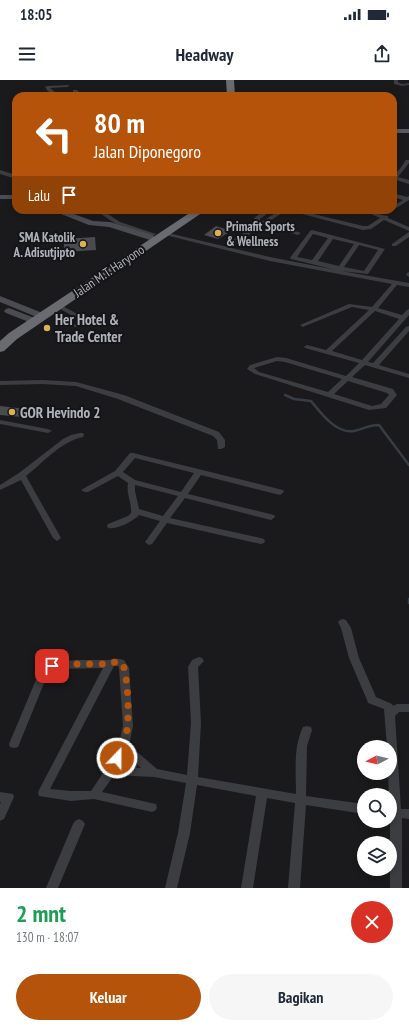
<!DOCTYPE html>
<html lang="id">
<head>
<meta charset="utf-8">
<style>
  :root { --surface:#fff; --page:#f6f6f7; --text:#1f2937; --muted:#747a83; --accent:#b45309 }
  body { margin:0; font-family:"PT Sans Narrow",sans-serif; background:var(--page); color:var(--text); height:100vh; display:flex; flex-direction:column; font-size:15px; white-space:nowrap }
  * { box-sizing:border-box; margin:0 }
  p { font-size:13px; color:var(--muted) }
  .icon { flex:none; width:22px; height:22px; fill:none; stroke:currentColor; stroke-width:2; stroke-linecap:round; stroke-linejoin:round }
  .map { position:relative; height:808px; overflow:hidden }
  .sheet { display:flex; flex-direction:column; background:var(--surface); flex:1 }
  .sheet>* { flex:none }
  .guide { position:absolute; left:12px; top:12px; width:385px; height:122px; border-radius:12px; box-shadow:0 2px 6px #0003; background:#b45309; color:#fff; overflow:hidden }
  .needle { width:26px; rotate:263deg }
  .tools { position:absolute; left:357px; top:660px; display:grid; gap:8px }
  .tools a { display:grid; place-items:center; width:40px; height:40px; border-radius:50%; background:var(--surface); box-shadow:0 2px 6px #0003; font-size:20px }
  .pin { position:absolute; display:grid; place-items:center; width:34px; height:34px; color:#fff; margin:-17px; border-radius:8px; box-shadow:0 2px 6px #0006 }
  .me { position:absolute; width:44px; margin:-22px; rotate:22deg; stroke-linejoin:round; filter:drop-shadow(0 0 3px #0008) }
  .turn { display:flex; align-items:center; gap:14px; height:84px; padding:0 16px; font-size:18px }
  .turn .icon { width:52px; height:52px; stroke-width:2.5 }
  .turn b { display:block; font-size:28px; line-height:34px }
  .then { display:flex; align-items:center; height:38px; padding:0 16px; background:#0003; gap:8px; font-size:15px }
  .round { display:grid; place-items:center; flex:none; width:42px; height:42px; border-radius:21px; background:var(--page) }
  .overview { display:flex; align-items:center; justify-content:space-between; height:68px; padding:0 16px }
  h1 { font-size:24px; font-weight:600; line-height:30px; color:#1e9e55 }
  .cta { display:flex; gap:8px; margin-top:auto; padding:8px 16px }
  .cta a { flex:1; height:46px; border-radius:24px; background:var(--accent); color:#fff; font-size:16px; font-weight:600; line-height:46px; text-align:center }
  .cta a+a { background:var(--page); color:var(--text) }
  .status { display:flex; justify-content:space-between; align-items:center; height:28px; padding:0 20px; background:var(--surface); direction:ltr }
  .status svg { height:11px; fill:currentColor }
  header { display:flex; justify-content:space-between; align-items:center; height:52px; padding:0 16px; background:var(--surface); font-size:18px; font-weight:600 }
  .map>svg:first-child { display:block }
  .lines { fill:none; stroke-linecap:round; stroke-linejoin:round }
  .stream { stroke:#363d44; stroke-width:2.5 }
  .building { fill:#4a4b4e }
  .street { fill:#3c3d41; fill-rule:evenodd }
  .secondary { fill:#4a4c51; fill-rule:evenodd }
  .primary { fill:#585a5f; fill-rule:evenodd }
  .highway { fill:#696b71; fill-rule:evenodd }
  .route { stroke:#b45309; stroke-width:7; stroke-dasharray:0 12.6 }
  .poi-dot { fill:#dcb053; stroke:#151517; stroke-width:1.5 }
  .labels { text-anchor:middle; dominant-baseline:central; stroke-width:4; stroke-linejoin:round; paint-order:stroke }
  .far-poi-label { font-size:13px; font-weight:bold; fill:#afb2ba; stroke:#151517; text-anchor:start }
  .far-street-label { font-size:13px; fill:#afb2ba; stroke:#151517 }
  .poi-label { font-size:15px; font-weight:bold; fill:#afb2ba; stroke:#151517; text-anchor:start }
</style>
</head>
<body>
<div class="status"><b>18:05</b><svg viewBox="0 0 49 12"><path d="M0 12V9h3v3zM5 12V6h3v6zM10 12V3h3v9zM15 12V0h3v12zM26 1h20v11H26zM47 4h2v5h-2z"/></svg></div>
<header><svg class="icon" aria-label="menu" viewBox="0 0 24 24"><path d="M4 6h16M4 12h16M4 18h16"/></svg>Headway<svg class="icon" aria-label="share" viewBox="0 0 24 24"><path d="M12 15V3M7 8l5-5 5 5M5 13v7h14v-7"/></svg></header>
<div class="map">
<svg width="409" height="808" viewBox="0 0 409 808">
  <rect width="100%" height="100%" fill="#1a1a1c"/>
  <g class="lines">
    <g class="stream">
      <path d="M285,315L294,319L311,321C321,333 336,354 354,351C364,349 368,345 379,345L409,385"/>
      <polyline points="409,519 409,523"/>
    </g>
  </g>
  <g class="building">
    <polygon points="216,146 231,151 218,159 204,155"/>
    <polygon points="95,157 96,170 64,172 64,159"/>
    <polygon points="0,326 26,329 22,337 0,335"/>
  </g>
  <g class="lines">
    <g class="street">
      <polygon points="394,0 398,0 398,2 402,4 409,3 409,5 402,6 394,4"/>
      <path d="M69,5V6L67,7L50,8L60,16C54,16 48,13 45,7L47,6Z"/>
      <polygon points="73,10 77,10 83,16 78,16 73,12"/>
      <polygon points="179,14 196,14 198,15 177,16 177,14"/>
      <polygon points="406,80 409,80 409,83 398,97 409,100 409,104 393,99 393,95 399,90"/>
      <polygon points="0,90 16,95 16,99 0,94"/>
      <polygon points="393,113 407,117 409,116 409,120 393,130 393,126 403,120 393,117"/>
      <polygon points="95,130 102,130 120,142 156,154 153,156 116,144"/>
      <polygon points="265,130 272,130 260,139 260,140 263,141 280,130 287,130 268,142 301,153 298,155 264,145 234,164 230,164 230,162 259,143 255,142 254,138"/>
      <path d="M287,130H297L363,146H368L380,138L362,130C372,130 379,135 388,136V138L409,147V151L384,140L371,149L363,150Z"/>
      <path d="M312,150L385,169L368,194L341,191L409,203V207L397,205L378,228L402,235L407,230L409,229V235L368,282L373,283L406,247L409,246V251L379,285L409,294V298L365,285L352,297L393,309L397,315L386,328L369,330L255,294L247,289L250,285L277,277L286,278L346,296L359,283L305,268L304,267L307,265L326,270L369,230L352,227L305,246L303,247L300,245L349,224L372,227L392,204L270,181L161,154L164,152L270,177L336,190L291,179L290,178L310,151ZM313,154L328,158L312,180L297,177ZM333,159L354,164L339,186L318,181ZM359,165L378,170L364,191L344,187ZM375,231L399,239L362,280L332,271ZM277,281L285,282L342,299L328,312L259,292L254,288ZM348,301L387,313L389,315L381,324L372,326L334,314Z"/>
      <polygon points="409,152 409,157 396,166 392,166 392,164"/>
      <polygon points="409,192 409,197 406,195 407,193"/>
      <polygon points="57,223 85,238 86,239 84,244 78,247 74,247 74,245 79,242 80,240 55,226 54,225"/>
      <polygon points="42,300 76,302 124,315 219,352 225,360 225,367 221,369 218,369 217,360 213,356 118,319 76,306 42,304 0,305 0,301"/>
      <polygon points="0,340 48,349 52,351 48,353 0,344"/>
      <path d="M80,353H83L84,355L83,357C60,362 44,382 26,396L61,458L57,461L53,458L21,400L0,410V405L19,393L63,359L71,355Z"/>
      <path d="M130,373H133L283,410L284,412L280,415L201,395L188,414L274,435L275,437L271,440L185,418L170,438L261,458L264,459L265,461L264,463L261,464L167,443L152,464L149,465L145,462L160,441L139,435C134,441 116,450 108,448L107,446L108,444L128,436L131,433C132,423 126,414 128,403L118,396L88,412H85L81,410L115,391ZM135,378L194,393L181,412L135,400L123,392ZM135,405L178,416L163,436L139,429L135,411Z"/>
      <polygon points="343,539 346,540 351,548 359,578 376,617 392,624 393,626 397,624 409,624 409,632 399,632 395,636 401,729 409,729 409,739 402,738 402,808 390,808 390,737 388,693 390,693 390,667 387,667 384,629 368,623 367,620 349,578 341,548 338,542 340,540"/>
      <path d="M199,577L202,578L204,581L198,587L201,643L198,697L296,714C296,693 293,667 303,647L307,646L311,647L312,650L307,666L306,716L364,724V734L306,725L300,808H288L295,723L267,718L253,808H241L256,716L197,705L190,753L177,808H165L178,753L186,703L154,697L114,695L102,712L156,724L157,727L156,730L152,732L94,719L71,721L39,716L38,713L39,710L103,588L58,589L51,592L47,596L18,667L14,668L10,667L9,664L38,595C49,575 89,581 109,580C115,578 119,579 124,580L129,588L133,646L129,665L157,689L187,695L191,643L188,587L192,580ZM114,586H118L119,588L123,646L118,666L107,687L91,711H71L50,709ZM124,673L141,688L118,686Z"/>
      <polygon points="0,712 13,714 14,717 4,739 0,741 0,724 1,722 0,722"/>
      <polygon points="79,739 83,741 85,744 58,808 46,808 73,744 75,741"/>
    </g>
    <g class="secondary">
      <rect x="0" y="115" width="16" height="4"/>
      <polygon points="51,130 63,130 93,141 110,142 153,155 154,157 150,160 109,147 89,145"/>
      <polygon points="0,216 45,234 47,236 45,238 39,238 0,222"/>
      <polygon points="9,228 37,239 39,241 34,244 6,233 4,231 6,229"/>
    </g>
    <rect class="primary" x="393" y="49" width="16" height="4"/>
    <g class="highway">
      <polygon points="226,0 234,0 235,16 227,16"/>
      <polygon points="194,130 206,130 17,259 4,271 0,272 0,261 9,253"/>
    </g>
  </g>
  <g class="lines">
    <path class="route" d="M52,586L65,584H110L115,582L123,584C128,600 130,639 126,655C124,663 121,671 117,678"/>
  </g>
  <g class="poi-dot">
    <circle cx="218" cy="153" r="4"/>
    <circle cx="83" cy="164" r="4"/>
    <circle cx="47" cy="248" r="4"/>
    <circle cx="12" cy="332" r="4"/>
  </g>
  <g class="labels">
    <g class="far-poi-label">
      <text x="226" y="146">Primafit Sports<tspan x="226" dy="15">&amp; Wellness</tspan></text>
      <text x="75" y="157" text-anchor="end">SMA Katolik<tspan x="75" dy="15">A. Adisutjipto</tspan></text>
    </g>
    <g class="far-street-label">
      <text transform="translate(109 191) rotate(-34)">Jalan M.T. Haryono</text>
    </g>
    <g class="poi-label">
      <text x="55" y="239">Her Hotel &amp;<tspan x="55" dy="17">Trade Center</tspan></text>
      <text x="20" y="332">GOR Hevindo 2</text>
    </g>
  </g>
</svg>
<div class="tools">
<a><svg class="needle" viewBox="-14 -14 28 28"><path d="M0-13l5 13h-10z" fill="#e53935"/><path d="M0 13l5-13h-10z" fill="#747a83"/></svg></a>
<a><svg class="icon" aria-label="search" viewBox="0 0 24 24"><circle cx="10" cy="10" r="6"/><path d="M15 15l6 6"/></svg></a>
<a><svg class="icon" aria-label="layers" viewBox="0 0 24 24"><path d="M12 4l9 5-9 5-9-5zM3 14l9 5 9-5"/></svg></a>
</div>
<div class="pin" style="left:52px;top:586px;background:#d93025"><svg class="icon" aria-label="arrive" viewBox="0 0 24 24"><path d="M6 21V4h12l-3 4 3 4H6"/></svg></div>
<svg class="me" style="left:117px;top:678px" viewBox="-20 -20 40 40"><circle r="17" fill="#b45309" stroke="#fff" stroke-width="3"/><path d="M0-11L8 9 0 5-8 9z" fill="#fff"/></svg>
<div class="guide">
<div class="turn"><svg class="icon" aria-label="left" viewBox="0 0 24 24"><path d="M17 20v-9H6M10 6l-5 5 5 5"/></svg><div><b>80 m</b>Jalan Diponegoro</div></div>
<div class="then">Lalu<svg class="icon" aria-label="arrive" viewBox="0 0 24 24"><path d="M6 21V4h12l-3 4 3 4H6"/></svg></div>
</div>
</div>
<section class="sheet">
<div class="overview"><div><h1>2 mnt</h1><p>130 m · 18:07</p></div><a class="round" style="background:#d93025;color:#fff"><svg class="icon" aria-label="close" viewBox="0 0 24 24"><path d="M6 6l12 12M18 6L6 18"/></svg></a></div>
<div class="cta"><a>Keluar</a><a>Bagikan</a></div>
</section>
</body>
</html>
